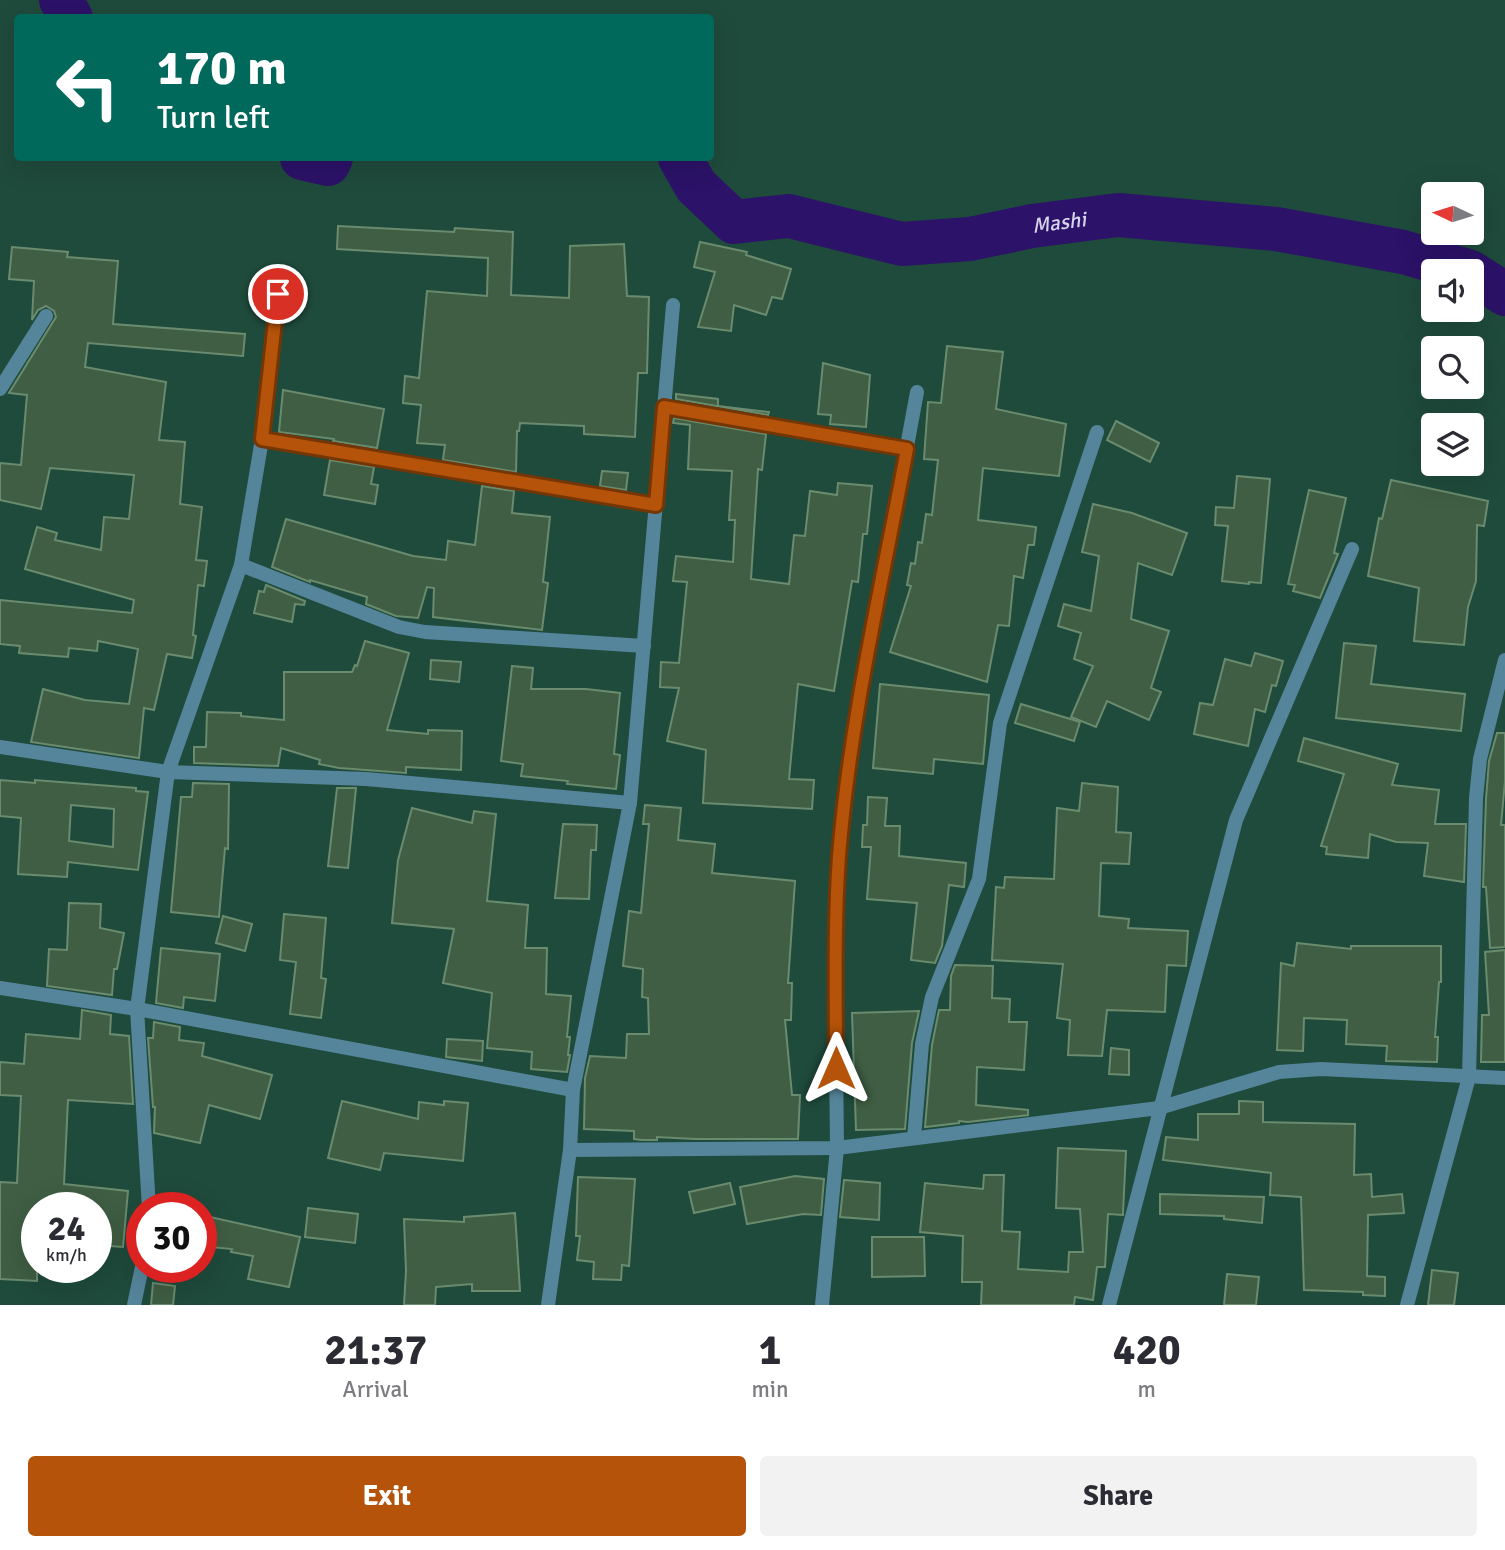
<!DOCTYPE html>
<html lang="en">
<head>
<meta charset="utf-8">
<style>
  :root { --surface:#fff; --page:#f2f2f3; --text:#2b2b33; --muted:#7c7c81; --accent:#b45309 }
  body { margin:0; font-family:Signika,sans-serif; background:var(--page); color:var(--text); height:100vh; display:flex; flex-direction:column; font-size:26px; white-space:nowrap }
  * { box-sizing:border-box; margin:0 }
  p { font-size:23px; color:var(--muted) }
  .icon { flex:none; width:38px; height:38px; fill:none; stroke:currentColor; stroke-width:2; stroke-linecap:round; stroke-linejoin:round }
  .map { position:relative; height:1305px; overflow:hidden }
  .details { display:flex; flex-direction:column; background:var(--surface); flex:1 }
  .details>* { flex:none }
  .guide { position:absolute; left:14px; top:14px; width:700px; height:147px; border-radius:7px; box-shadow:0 7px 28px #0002; background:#00695c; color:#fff; overflow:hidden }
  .needle { width:46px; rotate:274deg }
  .buttons { position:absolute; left:1421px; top:182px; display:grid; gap:14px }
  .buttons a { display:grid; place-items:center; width:63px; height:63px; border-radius:7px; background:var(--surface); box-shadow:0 7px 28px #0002; font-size:35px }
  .speed { position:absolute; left:21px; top:1192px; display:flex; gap:14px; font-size:35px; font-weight:700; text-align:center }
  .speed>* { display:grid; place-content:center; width:91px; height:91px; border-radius:50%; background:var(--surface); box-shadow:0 7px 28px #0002; line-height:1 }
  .speed small { font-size:18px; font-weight:400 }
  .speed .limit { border:10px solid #d22; background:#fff; color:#111 }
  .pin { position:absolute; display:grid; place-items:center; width:60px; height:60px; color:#fff; margin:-30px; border:4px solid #fff; border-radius:50%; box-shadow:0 2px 7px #0007 }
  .me { position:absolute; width:77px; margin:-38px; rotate:0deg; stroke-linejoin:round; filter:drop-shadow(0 0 5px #0008) }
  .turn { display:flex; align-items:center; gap:24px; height:147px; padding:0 28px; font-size:32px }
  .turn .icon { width:91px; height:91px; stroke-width:2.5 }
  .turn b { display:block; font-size:49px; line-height:60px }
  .eta { display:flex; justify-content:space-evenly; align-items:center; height:119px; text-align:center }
  .eta b { font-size:42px; font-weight:800; line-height:49px }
  .primary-button { display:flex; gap:14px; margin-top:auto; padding:14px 28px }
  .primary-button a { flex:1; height:80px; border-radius:7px; background:var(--accent); color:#fff; font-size:28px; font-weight:800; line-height:80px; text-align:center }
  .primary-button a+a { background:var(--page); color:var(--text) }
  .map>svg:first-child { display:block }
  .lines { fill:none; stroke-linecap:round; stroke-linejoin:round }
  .river { stroke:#2c1268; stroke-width:44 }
  .building { fill:#3f5e43; stroke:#6a8b6e; stroke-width:2; fill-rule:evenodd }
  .street { stroke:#55859b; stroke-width:14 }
  .route-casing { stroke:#753606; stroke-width:18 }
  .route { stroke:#b45309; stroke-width:12 }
  .labels { text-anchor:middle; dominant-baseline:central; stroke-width:7; stroke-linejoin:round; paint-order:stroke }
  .water-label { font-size:21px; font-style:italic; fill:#d5d4ec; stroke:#134131 }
</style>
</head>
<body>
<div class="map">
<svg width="1505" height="1305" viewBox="0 0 1505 1305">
  <rect width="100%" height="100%" fill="#1f4b3c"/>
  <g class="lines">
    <g class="river">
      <polyline points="61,0 71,18"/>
      <polyline points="302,158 328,164 331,158"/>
      <path id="s1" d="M680,158L696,186L734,222L789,216L902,244L970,239L1032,226L1118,215L1276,229L1403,252L1468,271"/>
      <polyline points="1472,273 1505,294"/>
    </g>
  </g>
  <g class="building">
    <polygon points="338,226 454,232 455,228 513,232 511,295 569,298 570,246 624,244 627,296 649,297 647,373 638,373 635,437 584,434 584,426 520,423 519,431 517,431 516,472 443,460 445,445 417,443 421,405 403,403 405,376 419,378 427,291 487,296 488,258 337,249"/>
    <polygon points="700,242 747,252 746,255 791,269 782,299 772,297 766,315 734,305 731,331 698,327 715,272 694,267"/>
    <polygon points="12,247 68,252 67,257 118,261 113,324 245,334 243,356 88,343 85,367 166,382 159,440 185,442 180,504 202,507 196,560 207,561 204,586 198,585 193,635 196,636 192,658 167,654 154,710 144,708 139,758 31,742 43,689 85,700 129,704 138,649 98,641 97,651 69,648 68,657 19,653 20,646 0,644 0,600 132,613 134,600 25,569 37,527 57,533 55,540 101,550 104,517 129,519 134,475 50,468 41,509 0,500 0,463 21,465 27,395 9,393 56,317 54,311 46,306 38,310 32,320 34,281 9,279"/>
    <polygon points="947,346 1003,352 996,409 1066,424 1059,476 983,468 978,520 1036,527 1034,545 1028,545 1023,578 1014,576 1009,626 998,625 987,682 890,652 911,586 907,585 911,563 915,564 918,542 922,543 926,514 932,515 938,460 924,459 928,402 941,403"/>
    <polygon points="823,363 870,375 866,427 830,424 831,415 818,414"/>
    <polygon points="283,390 384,409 377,448 333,441 334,439 279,432"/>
    <polygon points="676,394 718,399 718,406 769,412 768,415 676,399"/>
    <polygon points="674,418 766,434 762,470 758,469 751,579 789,584 794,535 805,536 810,491 837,495 838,483 872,486 867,534 863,534 858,582 852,581 834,691 798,684 789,779 814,780 812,809 703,803 706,750 667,741 679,688 660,687 661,662 679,663 687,582 673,581 676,556 733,562 735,520 729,520 732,471 688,469 690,425 673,423"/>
    <polygon points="1116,421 1159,443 1150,462 1107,440"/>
    <polygon points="330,460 374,467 371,484 378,485 375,504 324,495"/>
    <polygon points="602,471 628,473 626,490 600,486"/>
    <polygon points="1237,476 1270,479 1261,583 1249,582 1249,584 1222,581 1228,526 1215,525 1216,507 1234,508"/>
    <polygon points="1391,480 1488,501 1484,526 1477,525 1476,581 1468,607 1464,645 1414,641 1419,588 1368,576 1379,518 1382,519"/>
    <polygon points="482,486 514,491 512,513 550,517 543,582 548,583 542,630 433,617 434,588 427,587 418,618 396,616 366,604 367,597 310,580 310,582 272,567 286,519 413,556 446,560 448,541 475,545"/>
    <polygon points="1309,490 1346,498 1334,553 1338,554 1320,598 1293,591 1295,585 1288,584"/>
    <polygon points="1093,504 1132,513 1187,533 1172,575 1138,563 1131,619 1169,631 1151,688 1161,692 1149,720 1107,701 1096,727 1071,717 1093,666 1074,659 1081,633 1058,626 1064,604 1091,611 1099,556 1082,552"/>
    <polygon points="266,585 305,601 304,605 295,604 292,622 254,613 259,591 264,592"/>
    <polygon points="365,641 409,653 387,730 428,734 428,730 462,731 461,770 406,767 406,773 339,768 319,764 320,760 281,748 278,766 194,763 194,747 206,747 207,712 241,713 241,716 284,720 284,672 352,672 355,665 357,666"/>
    <polygon points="1344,643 1376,646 1371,684 1465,694 1461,731 1336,718"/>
    <polygon points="1255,653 1283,661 1276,686 1272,685 1265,712 1255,709 1248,746 1194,734 1200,703 1213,705 1225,659 1251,666"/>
    <polygon points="431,660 461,662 459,682 430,679"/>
    <polygon points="512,666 533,668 531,689 586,689 620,693 614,754 620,755 616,789 567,784 568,781 521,776 523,764 501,761"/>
    <polygon points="880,684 989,695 983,764 934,759 933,774 873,768"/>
    <polygon points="1021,704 1080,722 1074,741 1015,723"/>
    <polygon points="1497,733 1505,733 1505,781 1501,825 1505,825 1505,947 1490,948 1486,887 1483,887 1486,799 1489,761"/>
    <polygon points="1304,738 1398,764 1392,785 1439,790 1435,824 1466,824 1464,882 1424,876 1428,843 1396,842 1370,834 1368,858 1326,854 1327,847 1321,846 1344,774 1298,761"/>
    <path d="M0,780L35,783V780L136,788V791L148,792L138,870L68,862L67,877L18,874L21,818L0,816ZM71,805L114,809L113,847L69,841Z"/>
    <polygon points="193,783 229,784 228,849 225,848 219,917 171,912 181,797 192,797"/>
    <polygon points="1082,783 1118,787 1116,832 1131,833 1129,864 1101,863 1099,916 1129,919 1128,928 1188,931 1186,966 1167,965 1165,1012 1107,1010 1102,1056 1068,1055 1070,1020 1057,1018 1063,964 992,960 996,887 1004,888 1005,877 1054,879 1057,808 1079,811"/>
    <polygon points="337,788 356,788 348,868 328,866"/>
    <polygon points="868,797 887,798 885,826 900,826 899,856 966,863 964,887 949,885 942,946 935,963 911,960 917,903 867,899 871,847 862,847 863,825 867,825"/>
    <polygon points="645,805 681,808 678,840 715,844 712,873 795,881 788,983 792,983 791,1020 785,1020 792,1095 800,1095 798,1139 695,1139 657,1137 657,1140 642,1140 634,1139 634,1131 584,1129 585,1078 590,1056 626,1058 627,1034 649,1034 648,998 642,997 643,969 623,966 629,911 641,913 649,824 643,824"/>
    <polygon points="412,808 472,823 474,811 496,814 487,901 528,905 525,948 547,948 546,994 571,996 567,1037 570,1037 568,1055 570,1055 567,1072 531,1069 532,1052 487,1048 492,993 443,983 454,929 392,923 398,860"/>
    <polygon points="563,824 597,825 596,850 591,850 589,899 555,898"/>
    <polygon points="69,903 101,904 100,928 124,933 117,969 114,969 112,995 47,986 49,949 67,950"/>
    <polygon points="284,914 326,918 321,978 326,979 321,1018 290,1014 296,962 280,960"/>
    <polygon points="223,916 252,924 245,951 216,943"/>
    <polygon points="1297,943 1351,949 1351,946 1441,946 1441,982 1439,982 1435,1037 1438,1037 1437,1062 1386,1061 1387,1046 1346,1044 1347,1020 1304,1018 1303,1051 1277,1050 1281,963 1294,966"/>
    <polygon points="161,948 220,954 215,1001 184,997 183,1008 156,1003"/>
    <polygon points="1505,950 1505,1062 1481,1062 1482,1015 1489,1015 1485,952"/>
    <polygon points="955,965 993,966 992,998 1010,999 1009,1022 1027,1022 1024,1070 977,1067 976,1105 1028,1110 1028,1115 968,1122 959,1121 959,1123 925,1127 932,1045 939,1010 950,1010 951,976"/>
    <polygon points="82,1010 111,1015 110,1034 129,1036 133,1104 68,1100 64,1184 128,1191 123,1247 96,1245 96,1208 37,1208 37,1281 0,1279 0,1182 17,1183 21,1096 0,1095 0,1062 24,1064 26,1034 80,1039"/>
    <polygon points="919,1011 912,1043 905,1129 856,1130 852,1013"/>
    <polygon points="154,1022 180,1027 179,1040 204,1043 202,1056 272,1075 260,1119 209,1105 200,1143 154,1133 155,1107 153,1107 148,1038 153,1038"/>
    <polygon points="447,1039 483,1041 482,1061 446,1057"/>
    <polygon points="1111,1048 1129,1050 1129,1075 1109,1074"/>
    <polygon points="342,1101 418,1119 419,1102 444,1105 444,1101 468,1103 463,1161 384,1153 380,1170 328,1158"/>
    <polygon points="1239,1101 1263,1102 1263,1122 1355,1124 1354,1175 1371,1174 1372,1197 1402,1194 1404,1213 1368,1215 1367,1276 1385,1277 1385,1296 1363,1295 1363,1292 1304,1290 1301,1197 1270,1195 1271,1173 1163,1160 1166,1137 1198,1140 1198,1114 1239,1114"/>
    <polygon points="1058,1148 1126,1151 1123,1213 1123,1215 1108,1214 1105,1267 1097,1267 1093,1300 1075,1297 1074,1305 981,1305 982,1282 962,1282 963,1236 920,1232 925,1183 983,1189 984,1175 1004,1175 1002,1231 1020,1232 1018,1269 1068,1272 1069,1252 1083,1252 1080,1209 1056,1208"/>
    <polygon points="795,1176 824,1179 821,1215 803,1214 747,1224 740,1187"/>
    <polygon points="578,1177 635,1179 629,1266 622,1265 621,1280 593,1279 594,1262 577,1260 580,1236 576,1236"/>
    <polygon points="844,1180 880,1183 879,1220 840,1217"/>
    <polygon points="730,1183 735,1204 694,1213 689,1192"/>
    <polygon points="1160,1194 1264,1197 1262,1223 1224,1219 1224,1216 1160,1214"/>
    <polygon points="308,1208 358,1214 355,1243 305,1237"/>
    <polygon points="515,1213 520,1291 472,1291 472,1284 436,1287 435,1305 404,1305 406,1271 404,1219 464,1222 464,1217"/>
    <polygon points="201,1215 300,1237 289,1287 248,1279 253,1256 231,1252 232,1249 201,1246"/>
    <polygon points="872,1237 924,1237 925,1276 872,1277"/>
    <polygon points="1432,1270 1458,1273 1454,1305 1428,1305"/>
    <polygon points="1227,1274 1259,1277 1256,1305 1224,1305"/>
    <polygon points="153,1283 175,1286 173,1305 151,1305"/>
  </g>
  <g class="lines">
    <g class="street">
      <polyline points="0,389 46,316"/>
      <polyline points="664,407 907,449"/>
      <polyline points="262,439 656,505"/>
      <polyline points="241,565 399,627 425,632 644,646"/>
      <polyline points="0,747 168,772 366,779 630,803"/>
      <polyline points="0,988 137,1009 573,1090"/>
      <polyline points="914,1138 922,1044 932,997 979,879 1000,723 1097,432"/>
      <polyline points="570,1150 837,1148 1159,1108 1279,1072 1321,1069 1505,1078"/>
      <polyline points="149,1208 137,1009 168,772 241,565 262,439 278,294"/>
      <polyline points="134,1305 142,1267"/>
      <polyline points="548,1305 570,1150 573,1090 630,803 673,305"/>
      <polyline points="822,1305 837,1148 835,962 840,856 853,739 917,392"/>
      <polyline points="1109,1305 1236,820 1352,549"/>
      <polyline points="1407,1305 1469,1077 1476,798 1480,759 1505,660"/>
    </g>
  </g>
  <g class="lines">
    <defs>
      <path id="route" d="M278,294L262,439L656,505L664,407L907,449C882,584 850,719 839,856C834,927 836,998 836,1068"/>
    </defs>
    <use href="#route" class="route-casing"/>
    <use href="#route" class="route"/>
  </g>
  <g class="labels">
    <g class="water-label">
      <text stroke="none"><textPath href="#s1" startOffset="415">Mashi</textPath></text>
    </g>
  </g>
</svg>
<div class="buttons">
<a><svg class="needle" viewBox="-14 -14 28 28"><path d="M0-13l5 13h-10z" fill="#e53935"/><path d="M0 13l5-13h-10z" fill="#7c7c81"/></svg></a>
<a><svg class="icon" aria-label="sound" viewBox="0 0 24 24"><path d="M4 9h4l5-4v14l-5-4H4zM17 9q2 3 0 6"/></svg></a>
<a><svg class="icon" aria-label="search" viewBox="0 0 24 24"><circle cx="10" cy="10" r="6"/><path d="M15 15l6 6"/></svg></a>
<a><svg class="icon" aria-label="layers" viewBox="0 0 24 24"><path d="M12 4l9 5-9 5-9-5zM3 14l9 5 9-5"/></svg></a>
</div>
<div class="speed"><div>24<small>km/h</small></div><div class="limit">30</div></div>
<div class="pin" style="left:278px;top:294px;background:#d93025"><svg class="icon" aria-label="arrive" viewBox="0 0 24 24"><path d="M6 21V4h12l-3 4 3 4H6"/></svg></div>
<svg class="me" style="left:836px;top:1068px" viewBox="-20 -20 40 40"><path d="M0-17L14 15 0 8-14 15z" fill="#b45309" stroke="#fff" stroke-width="4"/></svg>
<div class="guide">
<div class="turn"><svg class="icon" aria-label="left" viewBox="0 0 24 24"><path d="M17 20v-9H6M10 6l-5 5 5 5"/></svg><div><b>170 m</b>Turn left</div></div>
</div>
</div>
<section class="details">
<div class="eta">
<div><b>21:37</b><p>Arrival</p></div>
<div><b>1</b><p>min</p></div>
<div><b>420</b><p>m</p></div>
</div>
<div class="primary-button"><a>Exit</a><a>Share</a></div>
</section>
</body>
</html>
